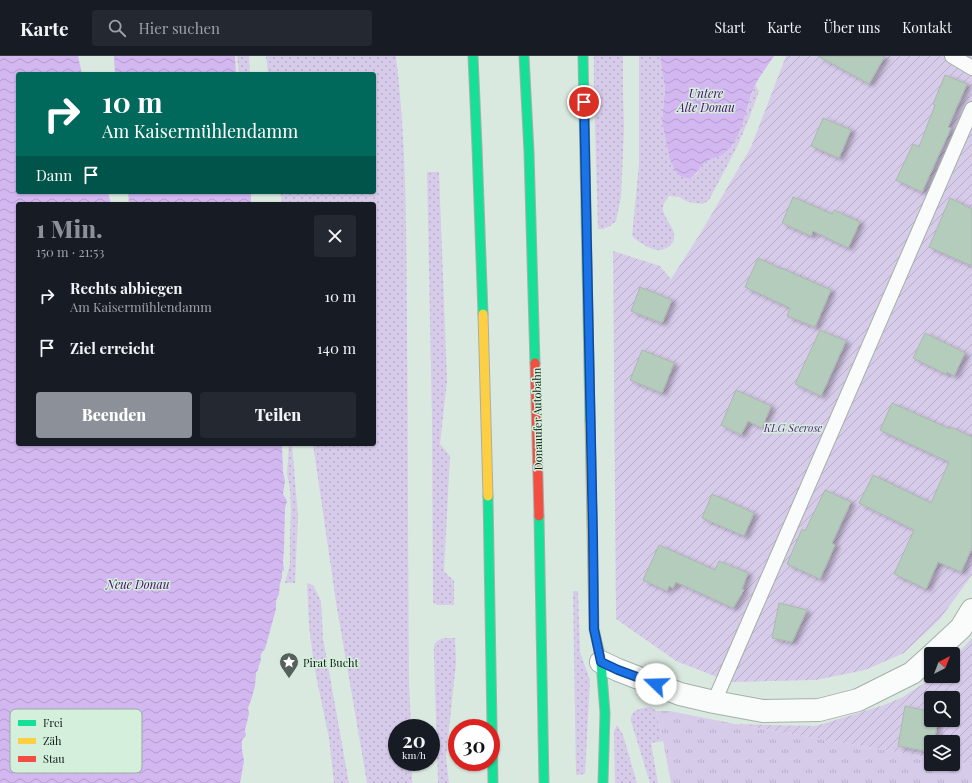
<!DOCTYPE html>
<html lang="de">
<head>
<meta charset="utf-8">
<style>
  :root { --surface:#171b24; --page:#242831; --text:#f1f3f6; --muted:#9ea1a6; --line:#363941; --accent:#8c9099 }
  body { margin:0; font-family:"Playfair Display",serif; background:var(--page); color:var(--text); height:100vh; display:flex; flex-direction:column; font-size:15px; white-space:nowrap }
  * { box-sizing:border-box; margin:0 }
  p { font-size:13px; color:var(--muted) }
  .icon { flex:none; width:22px; height:22px; fill:none; stroke:currentColor; stroke-width:2; stroke-linecap:round; stroke-linejoin:round }
  .map { position:relative; flex:1; overflow:hidden }
  .drawer { position:absolute; left:16px; top:146px; width:360px; height:244px; display:flex; flex-direction:column; background:var(--surface); border-radius:4px; box-shadow:0 1px 3px #0004 }
  .drawer>* { flex:none }
  .banner { position:absolute; left:16px; top:16px; width:360px; height:122px; border-radius:4px; box-shadow:0 1px 3px #0004; background:#00695c; color:#fff; overflow:hidden }
  .needle { width:26px; rotate:42deg }
  .tools { position:absolute; left:924px; top:591px; display:grid; gap:8px }
  .tools a { display:grid; place-items:center; width:36px; height:36px; border-radius:4px; background:var(--surface); box-shadow:0 1px 3px #0004; font-size:20px }
  .speed { position:absolute; left:388px; top:663px; display:flex; gap:8px; font-size:20px; font-weight:700; text-align:center }
  .speed>* { display:grid; place-content:center; width:52px; height:52px; border-radius:50%; background:var(--surface); box-shadow:0 1px 3px #0004; line-height:1 }
  .speed small { font-size:10px; font-weight:400 }
  .speed .limit { border:6px solid #d22; background:#fff; color:#111 }
  .pin { position:absolute; display:grid; place-items:center; width:34px; height:34px; color:#fff; margin:-17px; border:2px solid #fff; border-radius:50%; box-shadow:0 1px 4px #0007 }
  .me { position:absolute; width:44px; margin:-22px; rotate:291deg; stroke-linejoin:round; filter:drop-shadow(0 0 3px #0008) }
  .turn { display:flex; align-items:center; gap:14px; height:84px; padding:0 20px; font-size:18px }
  .turn .icon { width:52px; height:52px; stroke-width:2.5 }
  .turn b { display:block; font-size:28px; line-height:34px }
  .then { display:flex; align-items:center; height:38px; padding:0 20px; background:#0003; gap:8px; font-size:15px }
  .round { display:grid; place-items:center; flex:none; width:42px; height:42px; border-radius:4px; background:var(--page) }
  .head { display:flex; align-items:center; justify-content:space-between; height:68px; padding:0 20px }
  h1 { font-size:24px; font-weight:800; line-height:30px; color:var(--accent) }
  .cta { display:flex; gap:8px; margin-top:auto; padding:8px 20px }
  .cta a { flex:1; height:46px; border-radius:4px; background:var(--accent); color:#fff; font-size:16px; font-weight:800; line-height:46px; text-align:center }
  .cta a+a { background:var(--page); color:var(--text) }
  ul { padding:0; list-style:none }
  li { display:flex; align-items:center; gap:12px; height:52px; padding:0 20px }
  li div { flex:1 }
  li b { display:block; font-size:15px }
  li em { font-style:normal }
  header { display:flex; align-items:center; gap:24px; box-sizing:border-box; height:56px; padding:0 20px; background:var(--surface); border-bottom:1px solid var(--line) }
  header strong { font-size:19px }
  nav { display:flex; gap:22px; margin-inline-start:auto; font-size:14px }
  .search { width:280px; height:36px; background:var(--page); display:flex; align-items:center; gap:10px; box-sizing:border-box; padding:0 14px; border-radius:4px; color:var(--muted); font-size:15px }
  .map>svg:first-child { display:block }
  .grass { fill:url(#grass-dots) }
  .park { fill:url(#park-tufts) }
  .garden { fill:url(#garden-furrows); fill-rule:evenodd }
  .water { fill:url(#water-waves) }
  .building { fill:#b3ccbc; stroke:#acb8b0; filter:url(#shadow) }
  .lines { fill:none; stroke-linecap:round; stroke-linejoin:round }
  .lane-casing { stroke:#a5b0a9; stroke-width:16 }
  .street-casing { stroke:#a5b0a9; stroke-width:24 }
  .fast-casing { stroke:#a5b0a9; stroke-width:11 }
  .slow-casing { stroke:#a5b0a9; stroke-width:11 }
  .jam-casing { stroke:#a5b0a9; stroke-width:11 }
  .lane { stroke:#f9fcfa; stroke-width:14 }
  .street { stroke:#f9fcfa; stroke-width:22 }
  .fast { stroke:#16e098; stroke-width:9 }
  .slow { stroke:#ffcf43; stroke-width:9 }
  .jam { stroke:#f24e42; stroke-width:9 }
  .route-casing { stroke:#114b97; stroke-width:10 }
  .route { stroke:#1a73e8; stroke-width:7 }
  .labels { text-anchor:middle; dominant-baseline:central; stroke-width:3; stroke-linejoin:round; paint-order:stroke }
  .street-label { font-size:11px; fill:#0e1812; stroke:#d4efdc }
  .park-label { font-size:11px; font-style:italic; fill:#5f2587; stroke:#d4efdc }
  .poi-label { font-size:11px; fill:#0e1812; stroke:#d4efdc; text-anchor:start }
  .water-label { font-size:12px; font-style:italic; fill:#4b0970; stroke:#d4efdc }
  .key { fill:#d4efdc; stroke:#99ae9f; stroke-width:1 }
  .key-label { font-size:11px; fill:#0e1812 }
</style>
</head>
<body>
<header>
<strong>Karte</strong>
<div class="search"><svg class="icon" aria-label="search" viewBox="0 0 24 24"><circle cx="10" cy="10" r="6"/><path d="M15 15l6 6"/></svg>Hier suchen</div>
<nav><a>Start</a><a>Karte</a><a>Über uns</a><a>Kontakt</a></nav>
</header>
<div class="map">
<svg width="972" height="727" viewBox="0 0 972 727">
  <defs>
    <pattern id="grass-dots" width="8" height="8" patternUnits="userSpaceOnUse"><rect width="8" height="8" fill="#d7cbea"/><path d="M2 2h.1M6 6h.1" fill="none" stroke="#b7aec8" stroke-width="1.8" stroke-linecap="round"/></pattern>
    <pattern id="park-tufts" width="24" height="20" patternUnits="userSpaceOnUse"><rect width="24" height="20" fill="#d7cbea"/><path d="M3 7l-1-3M5 7V3M7 7l1-3M15 17l-1-3M17 17v-4M19 17l1-3" fill="none" stroke="#b7aec8"/></pattern>
    <pattern id="garden-furrows" width="10" height="10" patternUnits="userSpaceOnUse"><rect width="10" height="10" fill="#d7cbea"/><path d="M-1 1l2-2M0 10L10 0M9 11l2-2" fill="none" stroke="#b7aec8"/></pattern>
    <pattern id="water-waves" width="16" height="10" patternUnits="userSpaceOnUse"><rect width="16" height="10" fill="#d2b7f0"/><path d="M0 5q4-4 8 0t8 0" fill="none" stroke="#b39dcd"/></pattern>
    <filter id="shadow"><feDropShadow dx="4.5" dy="2.5" stdDeviation="2" flood-color="#0004"/></filter>
  </defs>
  <rect width="100%" height="100%" fill="#dae9df"/>
  <g class="grass">
    <polygon points="237,0 249,0 250,18 239,18"/>
    <path d="M266,0H396C407,90 406,180 407,271C408,390 408,508 409,627L411,672H397V706H412V727H367L336,546L313,388H374V148H282L280,136H374V18H268Z"/>
    <polygon points="594,0 623,0 623,35 624,73 621,141 616,165 610,170 603,173 598,173 594,37"/>
    <path d="M639,0H660L665,33L662,66L670,104L680,120L689,123L694,120L697,117L700,110L706,104L722,99L736,81L748,51L752,37L755,29L759,35L748,65L736,93L709,144L703,148L693,147L686,145L679,141L669,140C666,145 662,148 663,154C665,164 676,172 674,183C673,190 663,195 657,194C649,193 637,185 632,180L639,108Z"/>
    <polygon points="427,116 439,116 447,325 440,388 450,400 444,515 454,525 454,549 437,549 433,546 432,363"/>
    <polygon points="289,388 292,388 298,460 295,527 285,527 290,508 290,478 291,453 290,433 287,418"/>
    <polygon points="307,527 313,529 321,545 323,582 349,727 334,727 329,682 314,610 309,570"/>
    <polygon points="573,535 578,535 580,596 590,624 585,718 576,719"/>
    <path d="M444,582H455L456,607L446,701L449,727H438L434,600C434,591 432,585 444,582Z"/>
    <path d="M651,651L656,655L663,685L651,687L658,727H650L631,665C630,653 642,652 651,651Z"/>
    <polygon points="617,669 623,679 637,727 615,727 614,675"/>
  </g>
  <polygon class="park" points="656,655 670,655 735,668 931,702 931,708 953,708 953,705 972,709 972,727 671,727 663,685"/>
  <g class="garden">
    <polygon points="786,0 972,0 972,519 940,563 904,597 865,614 816,624 730,626 676,605 616,563 613,195 660,210 671,223 700,178 751,91"/>
    <path d="M972,582V709L953,705V686H931V702L735,668L816,670L884,649L903,641L935,620H953V603ZM931,642H953V664H931Z"/>
  </g>
  <g class="water">
    <path d="M0,0H78L82,18H18V136H108L111,148H18V388H282L283,416L285,425L283,438L287,445L285,452L284,493L283,506L284,514L282,516V522L280,527L279,538L276,545V553L265,593C261,597 260,599 261,604L259,609L258,614L256,617L255,630L251,644L248,652L249,658L245,674L246,680L242,684V694L244,705L240,727H0Z"/>
    <polygon points="114,0 235,0 236,18 115,18"/>
    <path d="M660,0H774C766,12 757,23 752,36C747,52 740,81 729,93C727,94 724,98 722,99C717,102 710,102 705,106C697,112 699,117 689,123L680,120L675,114L670,104L662,66L665,33Z"/>
    <polygon points="128,136 251,136 251,148 129,148"/>
  </g>
  <g class="building">
    <polygon points="818,0 885,0 869,28"/>
    <polygon points="945,19 967,28 948,71 951,72 922,136 896,124 913,88 919,91 935,49 933,48"/>
    <polygon points="823,62 851,74 839,102 811,90"/>
    <polygon points="793,141 832,158 834,154 860,166 848,192 813,175 811,180 782,167"/>
    <polygon points="950,142 972,153 972,210 929,191"/>
    <polygon points="758,202 781,213 781,212 831,234 815,271 787,260 790,252 745,231"/>
    <polygon points="640,231 672,244 662,267 631,255"/>
    <polygon points="820,274 846,285 821,340 795,328"/>
    <polygon points="925,277 965,297 954,320 947,316 946,318 913,302"/>
    <polygon points="642,294 674,307 662,337 630,324"/>
    <polygon points="736,334 771,350 762,372 748,365 741,379 721,369"/>
    <polygon points="892,347 950,373 951,371 972,381 972,492 961,516 938,506 926,533 894,518 914,474 859,447 873,419 931,447 949,406 880,374"/>
    <polygon points="825,434 851,446 832,487 835,489 820,523 787,508 802,473 805,475"/>
    <polygon points="712,438 754,457 744,480 702,462"/>
    <polygon points="659,489 715,514 719,505 748,517 742,533 744,534 733,552 676,526 673,532 669,530 667,535 643,524"/>
    <polygon points="779,547 807,554 792,586 772,582"/>
    <polygon points="905,650 931,656 931,664 938,664 934,686 931,686 931,696 898,690"/>
  </g>
  <g class="lines">
    <defs>
      <g id="lane">
        <polyline points="952,0 972,12"/>
        <polyline points="714,646 972,53"/>
      </g>
      <g id="street">
        <polyline points="933,598 961,572 972,554"/>
        <polyline points="601,606 618,614 680,638 714,646 763,655 819,654 858,644 912,617 931,600"/>
      </g>
      <g id="fast">
        <polyline points="473,0 477,91 483,258"/>
        <polyline points="524,0 529,96 535,307"/>
        <polyline points="583,0 590,365"/>
        <polyline points="488,440 493,727"/>
        <polyline points="539,460 544,727"/>
        <polyline points="600,599 601,606 605,657 603,727"/>
      </g>
      <g id="slow">
        <polyline points="483,258 488,440"/>
        <polyline points="590,365 594,573 600,599"/>
      </g>
      <polyline id="jam" points="535,307 539,460"/>
    </defs>
    <use href="#lane" class="lane-casing"/>
    <use href="#street" class="street-casing"/>
    <use href="#fast" class="fast-casing"/>
    <use href="#slow" class="slow-casing"/>
    <use href="#jam" class="jam-casing"/>
    <use href="#lane" class="lane"/>
    <use href="#street" class="street"/>
    <use href="#fast" class="fast"/>
    <use href="#slow" class="slow"/>
    <use href="#jam" class="jam"/>
  </g>
  <g class="lines">
    <defs>
      <polyline id="route" points="584,46 593,480 594,573 601,606 618,614 656,628"/>
    </defs>
    <use href="#route" class="route-casing"/>
    <use href="#route" class="route"/>
  </g>
  <defs>
    <symbol id="sight-pin" viewBox="-11 -11 22 30"><path d="M0 17L-7.5 6A9.5 9.5 0 1 1 7.5 6Z" fill="#55615a" stroke="#d4efdc"/><path d="M0-6L1.8-2.2L6-1.7L2.9 1.2L3.7 5.4L0 3.3L-3.7 5.4L-2.9 1.2L-6-1.7L-1.8-2.2Z" fill="#fff"/></symbol>
  </defs>
  <g fill-rule="evenodd">
    <use href="#sight-pin" x="278" y="595" width="22" height="30"/>
  </g>
  <g class="labels">
    <g class="street-label">
      <text transform="translate(537 363) rotate(-91)">Donauufer Autobahn</text>
    </g>
    <g class="park-label">
      <text x="793" y="371">KLG Seerose</text>
    </g>
    <g class="poi-label">
      <text x="303" y="606">Pirat Bucht</text>
    </g>
    <g class="water-label">
      <text x="706" y="37">Untere<tspan x="706" dy="14">Alte Donau</tspan></text>
      <text x="138" y="528">Neue Donau</text>
    </g>
  </g>
  <rect x="10" y="653" width="132" height="64" rx="6" class="key"/>
  <rect x="18" y="664" width="18" height="6" fill="#16e098"/>
  <rect x="18" y="682" width="18" height="6" fill="#ffcf43"/>
  <rect x="18" y="700" width="18" height="6" fill="#f24e42"/>
  <g class="key-label">
    <text x="43" y="671">Frei</text>
    <text x="43" y="689">Zäh</text>
    <text x="43" y="707">Stau</text>
  </g>
</svg>
<div class="tools">
<a><svg class="needle" viewBox="-14 -14 28 28"><path d="M0-13l5 13h-10z" fill="#e53935"/><path d="M0 13l5-13h-10z" fill="#9ea1a6"/></svg></a>
<a><svg class="icon" aria-label="search" viewBox="0 0 24 24"><circle cx="10" cy="10" r="6"/><path d="M15 15l6 6"/></svg></a>
<a><svg class="icon" aria-label="layers" viewBox="0 0 24 24"><path d="M12 4l9 5-9 5-9-5zM3 14l9 5 9-5"/></svg></a>
</div>
<div class="speed"><div>20<small>km/h</small></div><div class="limit">30</div></div>
<div class="pin" style="left:584px;top:46px;background:#d93025"><svg class="icon" aria-label="arrive" viewBox="0 0 24 24"><path d="M6 21V4h12l-3 4 3 4H6"/></svg></div>
<svg class="me" style="left:656px;top:628px" viewBox="-20 -20 40 40"><circle r="19" fill="#fff"/><path d="M0-13L10 11 0 6-10 11z" fill="#1a73e8"/></svg>
<div class="banner">
<div class="turn"><svg class="icon" aria-label="right" viewBox="0 0 24 24"><path d="M7 20v-9h11M14 6l5 5-5 5"/></svg><div><b>10 m</b>Am Kaisermühlendamm</div></div>
<div class="then">Dann<svg class="icon" aria-label="arrive" viewBox="0 0 24 24"><path d="M6 21V4h12l-3 4 3 4H6"/></svg></div>
</div>
<section class="drawer">
<div class="head"><div><h1>1 Min.</h1><p>150 m · 21:53</p></div><a class="round"><svg class="icon" aria-label="close" viewBox="0 0 24 24"><path d="M6 6l12 12M18 6L6 18"/></svg></a></div>
<ul>
<li><svg class="icon" aria-label="right" viewBox="0 0 24 24"><path d="M7 20v-9h11M14 6l5 5-5 5"/></svg><div><b>Rechts abbiegen</b><p>Am Kaisermühlendamm</p></div><em>10 m</em></li>
<li><svg class="icon" aria-label="arrive" viewBox="0 0 24 24"><path d="M6 21V4h12l-3 4 3 4H6"/></svg><div><b>Ziel erreicht</b></div><em>140 m</em></li>
</ul>
<div class="cta"><a>Beenden</a><a>Teilen</a></div>
</section>
</div>
</body>
</html>
